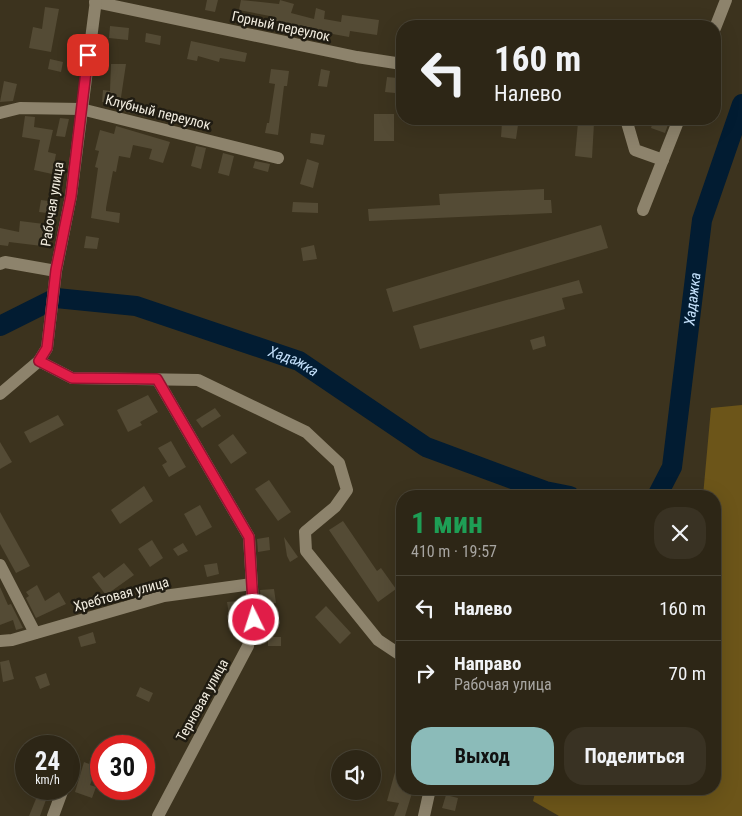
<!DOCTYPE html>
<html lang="ru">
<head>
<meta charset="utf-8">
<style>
  :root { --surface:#2d2616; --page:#393223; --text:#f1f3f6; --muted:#a7a5a1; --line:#484335; --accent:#8bbbb9 }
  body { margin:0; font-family:"Roboto Condensed",sans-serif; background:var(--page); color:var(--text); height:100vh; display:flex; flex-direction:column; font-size:19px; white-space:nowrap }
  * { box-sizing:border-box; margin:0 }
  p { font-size:16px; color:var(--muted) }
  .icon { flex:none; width:28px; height:28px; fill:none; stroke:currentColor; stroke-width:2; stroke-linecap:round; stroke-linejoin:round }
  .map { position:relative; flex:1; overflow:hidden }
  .details { position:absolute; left:396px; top:490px; width:325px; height:305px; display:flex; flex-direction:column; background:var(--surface); border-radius:20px; box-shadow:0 5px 20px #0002,0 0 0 1px var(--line) }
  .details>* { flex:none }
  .hud { position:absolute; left:396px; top:20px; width:325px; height:105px; border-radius:20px; box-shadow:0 5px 20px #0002,0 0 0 1px var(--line); background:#2d2616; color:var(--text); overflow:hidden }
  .fabs { position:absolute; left:331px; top:750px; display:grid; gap:10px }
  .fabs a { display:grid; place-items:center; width:50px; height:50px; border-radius:50%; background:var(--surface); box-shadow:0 5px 20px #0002,0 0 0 1px var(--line); font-size:25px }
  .speed { position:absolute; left:15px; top:735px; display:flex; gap:10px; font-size:25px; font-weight:700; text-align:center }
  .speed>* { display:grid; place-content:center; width:65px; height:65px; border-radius:50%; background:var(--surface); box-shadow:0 5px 20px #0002,0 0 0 1px var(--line); line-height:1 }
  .speed small { font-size:12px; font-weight:400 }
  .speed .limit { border:8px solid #d22; background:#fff; color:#111 }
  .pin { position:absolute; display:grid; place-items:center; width:42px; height:42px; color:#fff; margin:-21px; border-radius:10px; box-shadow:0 2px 8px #0006 }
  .me { position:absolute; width:55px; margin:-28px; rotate:356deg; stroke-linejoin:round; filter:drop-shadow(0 0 4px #0008) }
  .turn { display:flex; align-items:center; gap:18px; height:105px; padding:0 15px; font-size:22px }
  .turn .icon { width:65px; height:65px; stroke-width:2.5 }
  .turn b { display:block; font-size:35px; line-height:42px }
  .round { display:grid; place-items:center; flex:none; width:52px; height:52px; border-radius:20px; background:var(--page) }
  .overview { display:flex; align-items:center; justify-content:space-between; height:85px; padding:0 15px }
  h1 { font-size:30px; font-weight:700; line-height:38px; color:#1e9e55 }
  .action { display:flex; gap:10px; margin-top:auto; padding:10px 15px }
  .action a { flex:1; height:58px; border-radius:20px; background:var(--accent); color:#111; font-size:20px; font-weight:700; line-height:58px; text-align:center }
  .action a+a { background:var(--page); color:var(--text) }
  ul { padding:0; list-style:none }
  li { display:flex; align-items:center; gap:15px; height:65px; padding:0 15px; border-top:1px solid var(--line) }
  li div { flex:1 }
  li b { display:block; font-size:19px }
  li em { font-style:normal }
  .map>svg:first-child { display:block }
  .green { fill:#6c5519 }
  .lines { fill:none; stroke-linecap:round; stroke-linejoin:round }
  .river { stroke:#021c32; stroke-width:20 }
  .building { fill:#544b35 }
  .minor { stroke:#8d836c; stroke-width:12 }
  .route-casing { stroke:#92132f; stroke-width:12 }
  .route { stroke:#e11d48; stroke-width:9 }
  .labels { text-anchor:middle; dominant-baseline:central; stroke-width:5; stroke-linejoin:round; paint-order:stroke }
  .street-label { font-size:14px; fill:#f2ede0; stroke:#201c12 }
  .water-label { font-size:15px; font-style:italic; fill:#c4e0fb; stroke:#201c12 }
</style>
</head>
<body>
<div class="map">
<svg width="742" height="816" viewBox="0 0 742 816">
  <rect width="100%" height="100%" fill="#3c331e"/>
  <polygon class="green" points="742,405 742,816 559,816 533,801 536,789 715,789 715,496 703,496 711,408"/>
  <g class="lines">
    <g class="river">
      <path id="s1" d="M0,326L56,298L136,306L299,361L426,447L545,491L570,496"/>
      <path id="s2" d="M657,496L672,467L702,220L742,104"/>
    </g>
  </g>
  <g class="building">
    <polygon points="207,0 218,0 215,12 205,10"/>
    <polygon points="241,0 279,4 280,0 294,4 291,13 314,19 316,8 325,11 324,19 341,22 342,15 379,20 377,35 350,31 349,37 295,27 274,20 275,17 239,10"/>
    <polygon points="45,7 59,9 51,52 29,48 33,27 42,29"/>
    <polygon points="110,26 129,28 128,40 109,38"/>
    <polygon points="146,33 161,36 160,45 145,42"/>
    <polygon points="191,41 247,53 245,62 220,58 219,62 198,56 197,61 187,59"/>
    <polygon points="50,59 63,62 61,72 48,69"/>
    <polygon points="111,64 126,64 120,104 102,102 103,90 110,91"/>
    <polygon points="271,69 289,71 287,86 284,86 278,135 265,133 267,123 269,123 275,84 269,83"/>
    <polygon points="321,69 330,71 327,87 318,86"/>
    <polygon points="387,77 397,78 395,93 385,92"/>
    <polygon points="4,81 17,84 13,101 0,102"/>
    <polygon points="127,101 147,108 151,112 146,117 123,111"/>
    <rect x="374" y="114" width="20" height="27"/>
    <polygon points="25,116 35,117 34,127 53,130 48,152 56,154 52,174 34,170 40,140 22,137"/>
    <polygon points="60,118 69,119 65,137 56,136"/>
    <polygon points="654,119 670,119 665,133 651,128"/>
    <polygon points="578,122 594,123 592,158 575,156"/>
    <polygon points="502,123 518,125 516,139 501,137"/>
    <polygon points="116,126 170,142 163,163 149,159 152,149 133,145 130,158 119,156 116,172 113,171 106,208 106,211 120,213 119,223 91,218 98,168 95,167 99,151 95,150 100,130 114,134"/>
    <polygon points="311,133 325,135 323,145 310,143"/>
    <polygon points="196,146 206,148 201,169 191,166"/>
    <polygon points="223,153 234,156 229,176 218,173"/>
    <polygon points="307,159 319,163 313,188 300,184"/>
    <polygon points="255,161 270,164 268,172 253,168"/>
    <polygon points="544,189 544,200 551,200 552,213 369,221 368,209 440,205 439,194"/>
    <polygon points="41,200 57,202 55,214 39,212"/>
    <polygon points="293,202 318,203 318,213 292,212"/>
    <polygon points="20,221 44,224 42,246 9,242 8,246 0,245 0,228 19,232"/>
    <polygon points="601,225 608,248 393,312 386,289"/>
    <polygon points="86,236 99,238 97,249 84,248"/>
    <polygon points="314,245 317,259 303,261 301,248"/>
    <polygon points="579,280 583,293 562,298 565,309 420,349 413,326"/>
    <polygon points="544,336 546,346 533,350 530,340"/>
    <polygon points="148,395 158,412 140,422 142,425 128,432 117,410"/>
    <polygon points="215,408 221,416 202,428 196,420"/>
    <polygon points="58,415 64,425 30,443 24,432"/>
    <polygon points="233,434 247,453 231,464 218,445"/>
    <polygon points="171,441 186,467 169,477 162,465 167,462 158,448"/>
    <polygon points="0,442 12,462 0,469"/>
    <polygon points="269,480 291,512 278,521 255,489"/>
    <polygon points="144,486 153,501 120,524 111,510"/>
    <polygon points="200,505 212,527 196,536 184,514"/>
    <polygon points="0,512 30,566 16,573 0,544"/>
    <polygon points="343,521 377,571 381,568 396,589 378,602 329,530"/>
    <polygon points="269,537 270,550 258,552 257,539"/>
    <polygon points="284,537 298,557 290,562 287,556"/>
    <polygon points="152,540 163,558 150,567 138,549"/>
    <polygon points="183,543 188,551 178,556 173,549"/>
    <polygon points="124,563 134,575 106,595 92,577 99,572 104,578"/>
    <polygon points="217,563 219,574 207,577 204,565"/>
    <polygon points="37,585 45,601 59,592 66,604 36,618 26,598 29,596 26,592"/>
    <polygon points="0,587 8,605 11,604 23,628 16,630 13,620 0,625"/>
    <polygon points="274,589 276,603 261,604 260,590"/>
    <polygon points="238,601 239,613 229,614 227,602"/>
    <polygon points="326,606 351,633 340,644 315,617"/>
    <polygon points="93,632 96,643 81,647 78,637"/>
    <rect x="268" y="637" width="13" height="9"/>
    <polygon points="9,660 14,679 3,682 0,662"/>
    <polygon points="46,673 50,685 40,689 35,677"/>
    <polygon points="140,687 153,693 149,702 136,696"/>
    <polygon points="399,758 402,759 402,791 412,793 405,816 394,816 399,803 387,801"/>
    <polygon points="84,762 97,767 90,785 96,787 92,798 75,792"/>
    <polygon points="40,789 50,789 40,816 29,816"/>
    <polygon points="446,795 458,798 455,811 442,808"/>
  </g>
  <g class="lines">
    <g class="minor">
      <polyline points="95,2 357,57 402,64"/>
      <polyline points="715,28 726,0"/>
      <polyline points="0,113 20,108 81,109 278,158"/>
      <polyline points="626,119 635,150 663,160"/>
      <polyline points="643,210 679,119"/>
      <polyline points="0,264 5,262 56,271"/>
      <polyline points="39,361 72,378 198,380 306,432 339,463 347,490 335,507 305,532 306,551 378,640 402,656"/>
      <polyline points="157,379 249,537 254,620 248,646 158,816"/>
      <polyline points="0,394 39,361 47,348 56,271 71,196 96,0"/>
      <polyline points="0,565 35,633"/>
      <polyline points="0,641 12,640 164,596 252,584"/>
      <polyline points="53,816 63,789"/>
      <polyline points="424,816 430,789"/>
    </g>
  </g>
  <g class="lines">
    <defs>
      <polyline id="route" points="88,55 71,196 56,270 47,348 39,361 72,378 157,379 249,537 254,620"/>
    </defs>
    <use href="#route" class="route-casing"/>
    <use href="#route" class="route"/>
  </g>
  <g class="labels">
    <g class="street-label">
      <text transform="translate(281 26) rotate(12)">Горный переулок</text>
      <text transform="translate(158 112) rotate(14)">Клубный переулок</text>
      <text transform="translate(52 204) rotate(-81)">Рабочая улица</text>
      <text transform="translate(121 594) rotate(-15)">Хребтовая улица</text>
      <text transform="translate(202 700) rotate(-61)">Терновая улица</text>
    </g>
    <g class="water-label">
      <text stroke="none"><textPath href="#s2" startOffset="202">Хадажка</textPath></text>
      <text stroke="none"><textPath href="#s1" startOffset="310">Хадажка</textPath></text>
    </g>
  </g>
</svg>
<div class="fabs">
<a><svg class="icon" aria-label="sound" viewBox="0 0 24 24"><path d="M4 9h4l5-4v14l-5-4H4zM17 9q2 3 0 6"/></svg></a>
</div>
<div class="speed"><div>24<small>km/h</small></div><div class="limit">30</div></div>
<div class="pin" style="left:88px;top:55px;background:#d93025"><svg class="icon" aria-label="arrive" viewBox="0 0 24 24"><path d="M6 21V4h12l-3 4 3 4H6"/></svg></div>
<svg class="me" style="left:254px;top:620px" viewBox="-20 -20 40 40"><circle r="17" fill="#e11d48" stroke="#fff" stroke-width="3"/><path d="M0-11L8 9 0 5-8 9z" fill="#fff"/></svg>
<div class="hud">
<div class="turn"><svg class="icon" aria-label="left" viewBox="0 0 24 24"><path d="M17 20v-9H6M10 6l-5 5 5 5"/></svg><div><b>160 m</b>Налево</div></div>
</div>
<section class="details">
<div class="overview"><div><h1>1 мин</h1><p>410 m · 19:57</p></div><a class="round"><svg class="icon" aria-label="close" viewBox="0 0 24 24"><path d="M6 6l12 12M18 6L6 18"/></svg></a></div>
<ul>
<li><svg class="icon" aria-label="left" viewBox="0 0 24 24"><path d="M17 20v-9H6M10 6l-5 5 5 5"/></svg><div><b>Налево</b></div><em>160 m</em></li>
<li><svg class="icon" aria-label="right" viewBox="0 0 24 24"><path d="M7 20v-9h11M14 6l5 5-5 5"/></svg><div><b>Направо</b><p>Рабочая улица</p></div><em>70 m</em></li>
</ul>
<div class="action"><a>Выход</a><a>Поделиться</a></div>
</section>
</div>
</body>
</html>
